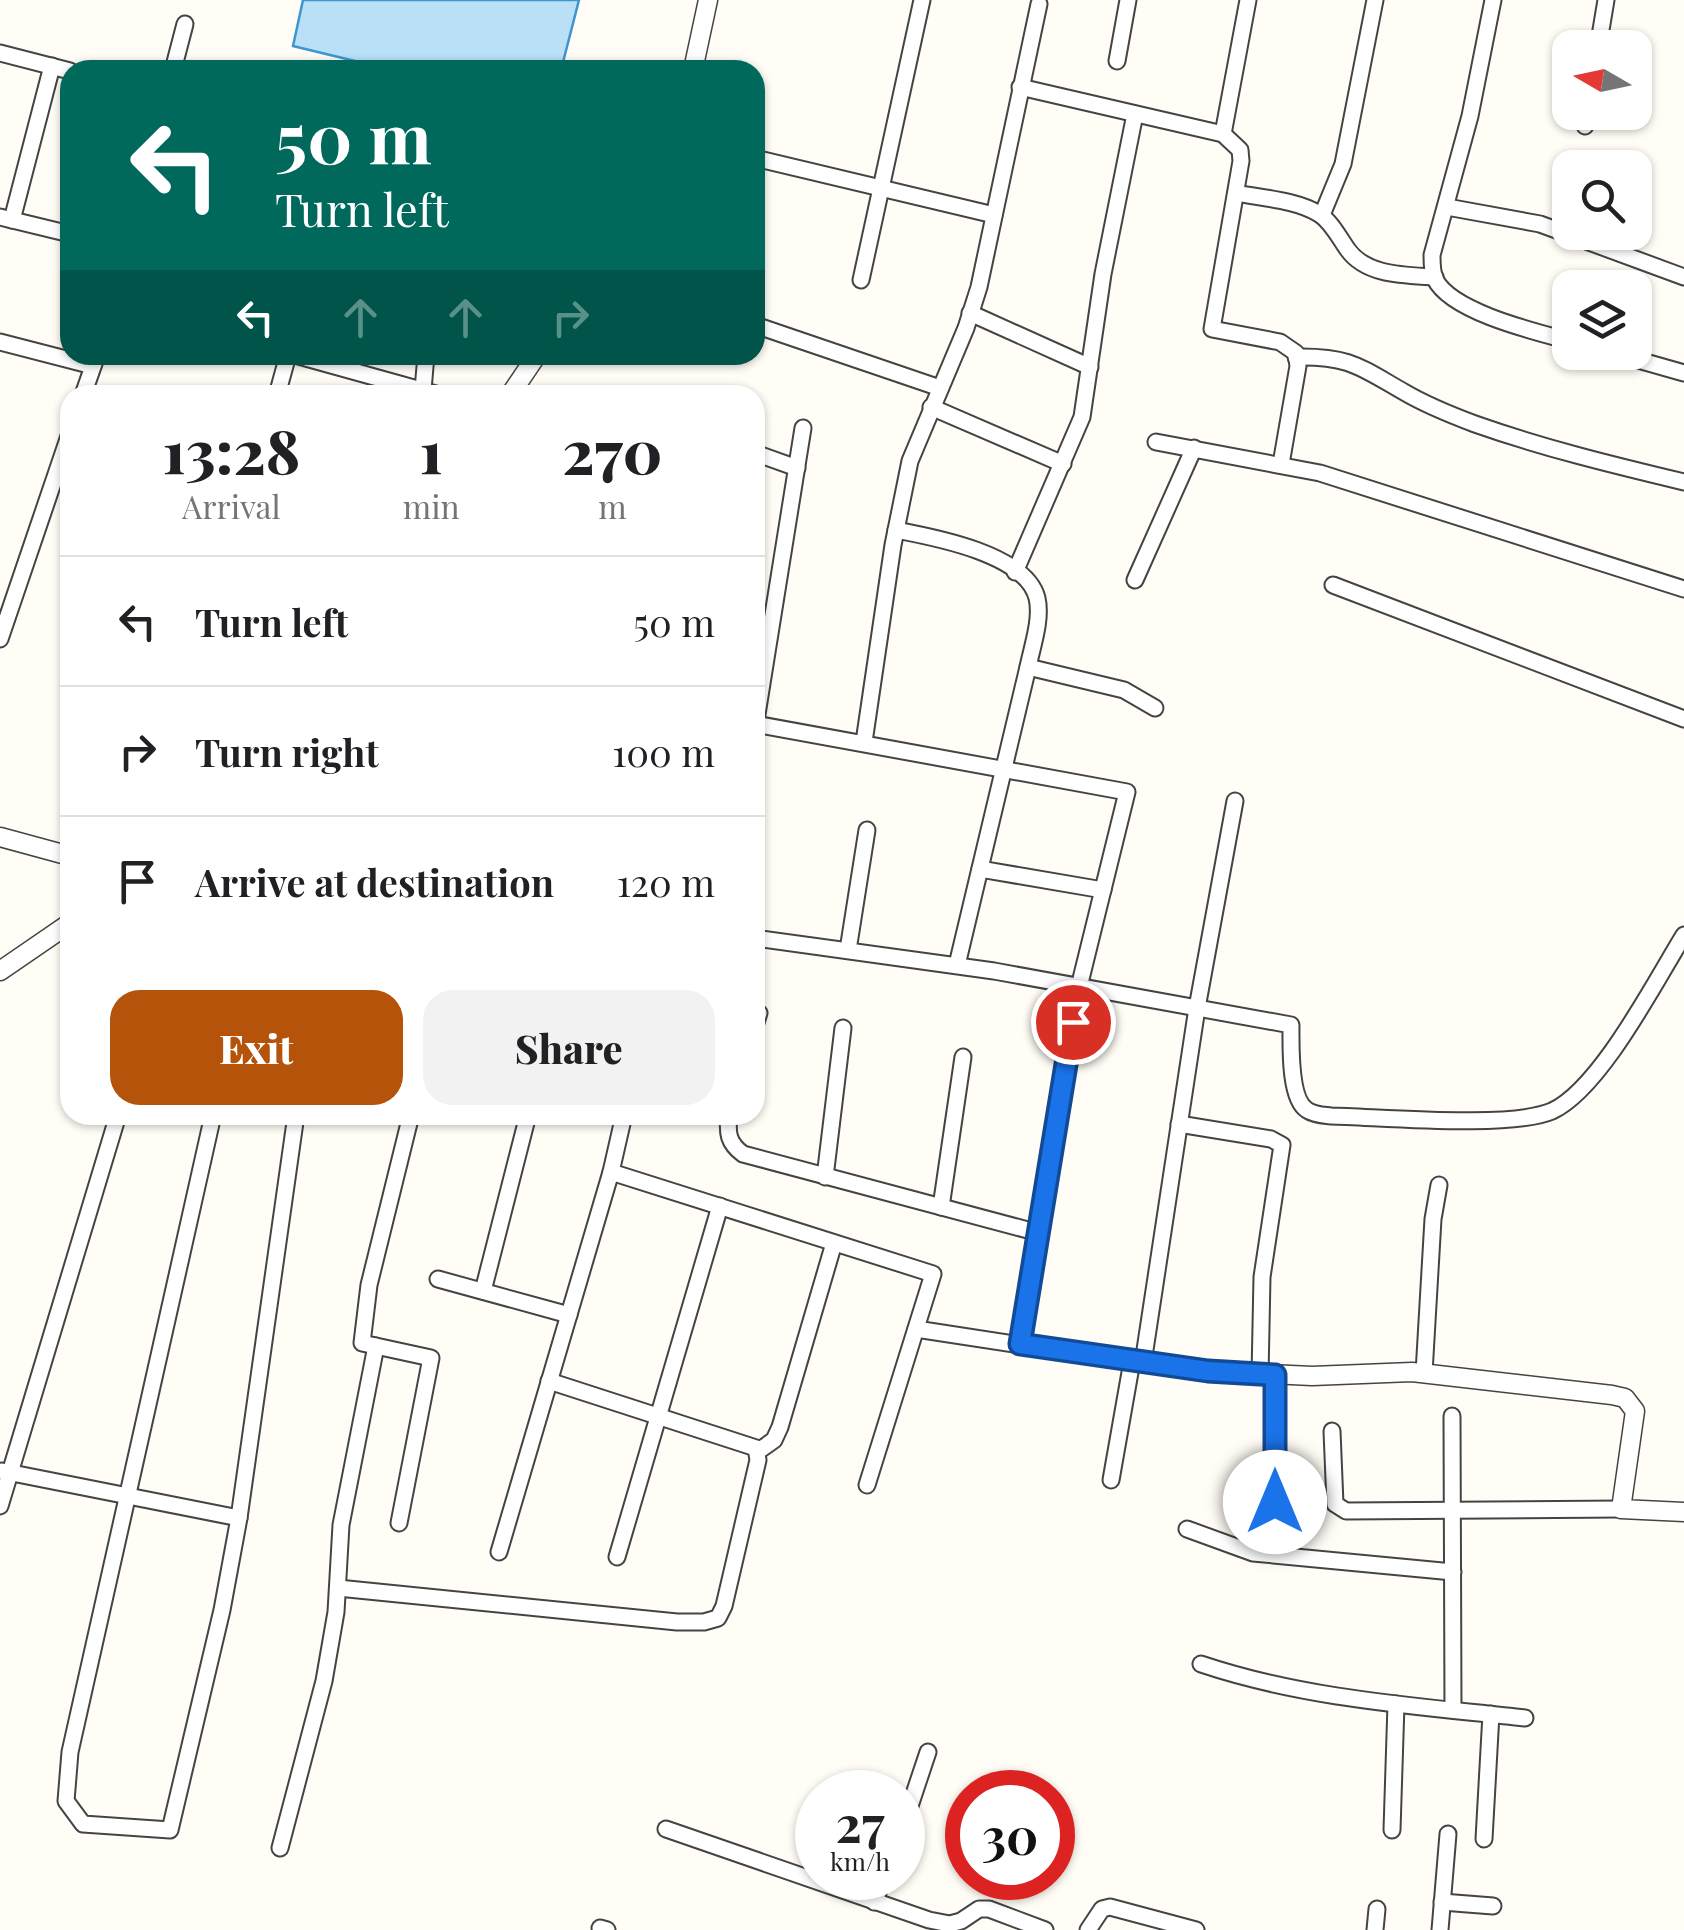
<!DOCTYPE html>
<html lang="en">
<head>
<meta charset="utf-8">
<style>
  :root { --surface:#fff; --page:#f2f2f2; --text:#202124; --muted:#757577; --line:#e0e0e0; --accent:#b45309 }
  body { margin:0; font-family:"Playfair Display",serif; background:var(--page); color:var(--text); height:100vh; display:flex; flex-direction:column; font-size:38px; white-space:nowrap }
  * { box-sizing:border-box; margin:0 }
  p { font-size:32px; color:var(--muted) }
  .icon { flex:none; width:55px; height:55px; fill:none; stroke:currentColor; stroke-width:2; stroke-linecap:round; stroke-linejoin:round }
  .map { position:relative; flex:1; overflow:hidden }
  .drawer { position:absolute; left:60px; top:385px; width:705px; height:740px; display:flex; flex-direction:column; background:var(--surface); border-radius:30px; box-shadow:0 2px 8px #0004 }
  .drawer>* { flex:none }
  .top-card { position:absolute; left:60px; top:60px; width:705px; height:305px; border-radius:30px; box-shadow:0 2px 8px #0004; background:#00695c; color:#fff; overflow:hidden }
  .needle { width:65px; rotate:279deg }
  .buttons { position:absolute; left:1552px; top:30px; display:grid; gap:20px }
  .buttons a { display:grid; place-items:center; width:100px; height:100px; border-radius:20px; background:var(--surface); box-shadow:0 2px 8px #0004; font-size:50px }
  .speed { position:absolute; left:795px; top:1770px; display:flex; gap:20px; font-size:50px; font-weight:700; text-align:center }
  .speed>* { display:grid; place-content:center; width:130px; height:130px; border-radius:50%; background:var(--surface); box-shadow:0 2px 8px #0004; line-height:1 }
  .speed small { font-size:25px; font-weight:400 }
  .speed .limit { border:15px solid #d22; background:#fff; color:#111 }
  .pin { position:absolute; display:grid; place-items:center; width:85px; height:85px; color:#fff; margin:-42px; border:5px solid #fff; border-radius:50%; box-shadow:0 2px 10px #0007 }
  .me { position:absolute; width:110px; margin:-55px; rotate:0deg; stroke-linejoin:round; filter:drop-shadow(0 0 8px #0008) }
  .turn { display:flex; align-items:center; gap:35px; height:210px; padding:0 50px; font-size:45px }
  .turn .icon { width:130px; height:130px; stroke-width:2.5 }
  .turn b { display:block; font-size:70px; line-height:85px }
  .lanes { display:flex; align-items:center; height:95px; padding:0 50px; background:#0003; justify-content:center; gap:50px; direction:ltr }
  .lanes .off { opacity:.35 }
  .eta { display:flex; justify-content:space-evenly; align-items:center; height:170px; text-align:center }
  .eta b { font-size:60px; font-weight:800; line-height:70px }
  .action { display:flex; gap:20px; margin-top:auto; padding:20px 50px }
  .action a { flex:1; height:115px; border-radius:30px; background:var(--accent); color:#fff; font-size:40px; font-weight:800; line-height:115px; text-align:center }
  .action a+a { background:var(--page); color:var(--text) }
  ul { padding:0; list-style:none }
  li { display:flex; align-items:center; gap:30px; height:130px; padding:0 50px; border-top:2px solid var(--line) }
  li div { flex:1 }
  li b { display:block; font-size:38px }
  li em { font-style:normal }
  .map>svg:first-child { display:block }
  .water { fill:#b9e0f7; stroke:#3f96cf; stroke-width:2.5 }
  .lines { fill:none; stroke-linecap:round; stroke-linejoin:round }
  .minor-casing { stroke:#444; stroke-width:19 }
  .tertiary-casing { stroke:#444; stroke-width:21 }
  .minor { stroke:#fff; stroke-width:15 }
  .tertiary { stroke:#fff; stroke-width:18 }
  .route-casing { stroke:#114b97; stroke-width:25 }
  .route { stroke:#1a73e8; stroke-width:18 }
</style>
</head>
<body>
<div class="map">
<svg width="1684" height="1930" viewBox="0 0 1684 1930">
  <rect width="100%" height="100%" fill="#fffdf5"/>
  <polygon class="water" points="303,0 579,0 561,70 392,70 293,46"/>
  <g class="lines">
    <defs>
      <g id="minor">
        <path d="M1493,0L1470,116L1432,255C1432,263 1432,272 1435,279C1451,312 1536,332 1570,341"/>
        <polyline points="1598,48 1606,0"/>
        <polyline points="0,53 70,71"/>
        <polyline points="1117,61 1128,0"/>
        <polyline points="173,70 185,24"/>
        <polyline points="1020,87 1223,134 1240,150 1241,161 1212,329 1280,342 1296,353 1298,366 1281,464"/>
        <polyline points="1585,126 1587,112"/>
        <polyline points="1223,134 1248,0"/>
        <polyline points="755,158 994,215"/>
        <path d="M1236,193C1261,198 1297,200 1319,214C1331,221 1340,239 1348,250C1367,276 1405,275 1435,277"/>
        <polyline points="1447,207 1540,224 1684,277"/>
        <polyline points="1322,215 1343,164 1375,0"/>
        <polyline points="0,217 70,234"/>
        <polyline points="12,220 52,66"/>
        <polyline points="861,280 922,0"/>
        <polyline points="970,313 1090,367"/>
        <polyline points="755,325 940,388"/>
        <polyline points="0,342 93,366"/>
        <polyline points="1610,352 1684,373"/>
        <polyline points="295,355 439,395"/>
        <path d="M1296,357C1350,356 1360,367 1404,392C1426,405 1451,415 1475,424C1543,448 1613,465 1684,482"/>
        <polyline points="423,390 426,355"/>
        <polyline points="83,395 97,355"/>
        <polyline points="277,395 288,355"/>
        <polyline points="931,407 1063,464"/>
        <polyline points="1156,442 1320,473 1684,589"/>
        <polyline points="755,453 797,468"/>
        <path d="M896,530C933,537 1026,554 1037,598C1042,619 1032,647 1028,667L957,965"/>
        <polyline points="1015,572 1082,417 1103,274 1135,114"/>
        <polyline points="1135,580 1194,448"/>
        <polyline points="1333,585 1684,719"/>
        <polyline points="0,639 70,433"/>
        <polyline points="1028,667 1124,690 1155,708"/>
        <polyline points="755,724 1127,792 1079,987"/>
        <polyline points="755,727 803,428"/>
        <polyline points="864,742 893,545 910,461 966,328 979,287 1039,4"/>
        <polyline points="980,869 1103,890"/>
        <path d="M755,938L994,971L1291,1025C1291,1045 1289,1099 1307,1110C1314,1115 1323,1115 1331,1116C1381,1117 1510,1129 1552,1111C1600,1089 1655,982 1684,935"/>
        <polyline points="848,950 867,830"/>
        <polyline points="755,1026 759,1013"/>
        <polyline points="213,1115 70,1752 66,1801 83,1824 170,1830 222,1610 239,1518 296,1115"/>
        <path d="M729,1115C727,1133 728,1143 743,1154L1039,1233"/>
        <polyline points="1179,1124 1271,1139 1282,1145 1262,1277 1260,1375"/>
        <polyline points="611,1172 933,1274 867,1485"/>
        <polyline points="825,1177 843,1028"/>
        <polyline points="941,1207 963,1057"/>
        <polyline points="438,1279 569,1315"/>
        <polyline points="483,1291 528,1115"/>
        <polyline points="916,1329 1020,1345"/>
        <polyline points="1143,1363 1197,1008 1235,801"/>
        <polyline points="1424,1373 1433,1219 1439,1185"/>
        <polyline points="1275,1375 1275,1502"/>
        <polyline points="1452,1416 1453,1710"/>
        <polyline points="1332,1431 1335,1504 1346,1511 1621,1509"/>
        <polyline points="757,1452 774,1440 780,1427 834,1243"/>
        <polyline points="2,1471 239,1518"/>
        <polyline points="1111,1480 1132,1361"/>
        <polyline points="0,1506 118,1115"/>
        <polyline points="399,1523 431,1358 362,1343 369,1285 411,1115"/>
        <polyline points="1187,1529 1253,1553 1453,1572"/>
        <polyline points="499,1552 611,1172 624,1115"/>
        <polyline points="617,1557 720,1206"/>
        <polyline points="338,1588 677,1622 704,1622 718,1618 724,1606 758,1460 756,1448 549,1381"/>
        <path d="M1201,1664C1305,1699 1417,1706 1525,1718"/>
        <polyline points="666,1829 929,1920 950,1924 961,1921 979,1909 989,1909 1045,1930"/>
        <polyline points="902,1830 928,1752"/>
        <polyline points="1392,1830 1396,1704"/>
        <polyline points="1484,1839 1491,1714"/>
        <polyline points="280,1848 324,1681 336,1612 341,1525 376,1346"/>
        <polyline points="874,1902 884,1878"/>
        <polyline points="1442,1902 1493,1906"/>
        <polyline points="600,1928 607,1930"/>
        <polyline points="1088,1930 1102,1909 1110,1907 1196,1930"/>
        <polyline points="1375,1930 1377,1909"/>
        <polyline points="1440,1930 1448,1834"/>
      </g>
      <g id="tertiary">
        <polyline points="693,70 708,0"/>
        <polyline points="510,395 537,355"/>
        <polyline points="0,837 70,856"/>
        <polyline points="0,971 70,923"/>
        <polyline points="1079,987 1020,1345 1208,1371 1312,1376 1412,1372 1612,1395 1625,1398 1635,1411 1621,1509 1684,1512"/>
      </g>
    </defs>
    <use href="#minor" class="minor-casing"/>
    <use href="#tertiary" class="tertiary-casing"/>
    <use href="#minor" class="minor"/>
    <use href="#tertiary" class="tertiary"/>
  </g>
  <g class="lines">
    <defs>
      <polyline id="route" points="1073,1022 1020,1344 1208,1371 1275,1375 1275,1502"/>
    </defs>
    <use href="#route" class="route-casing"/>
    <use href="#route" class="route"/>
  </g>
</svg>
<div class="buttons">
<a><svg class="needle" viewBox="-14 -14 28 28"><path d="M0-13l5 13h-10z" fill="#e53935"/><path d="M0 13l5-13h-10z" fill="#757577"/></svg></a>
<a><svg class="icon" aria-label="search" viewBox="0 0 24 24"><circle cx="10" cy="10" r="6"/><path d="M15 15l6 6"/></svg></a>
<a><svg class="icon" aria-label="layers" viewBox="0 0 24 24"><path d="M12 4l9 5-9 5-9-5zM3 14l9 5 9-5"/></svg></a>
</div>
<div class="speed"><div>27<small>km/h</small></div><div class="limit">30</div></div>
<div class="pin" style="left:1073px;top:1022px;background:#d93025"><svg class="icon" aria-label="arrive" viewBox="0 0 24 24"><path d="M6 21V4h12l-3 4 3 4H6"/></svg></div>
<svg class="me" style="left:1275px;top:1502px" viewBox="-20 -20 40 40"><circle r="19" fill="#fff"/><path d="M0-13L10 11 0 6-10 11z" fill="#1a73e8"/></svg>
<div class="top-card">
<div class="turn"><svg class="icon" aria-label="left" viewBox="0 0 24 24"><path d="M17 20v-9H6M10 6l-5 5 5 5"/></svg><div><b>50 m</b>Turn left</div></div>
<div class="lanes"><svg class="icon" aria-label="left" viewBox="0 0 24 24"><path d="M17 20v-9H6M10 6l-5 5 5 5"/></svg><svg class="icon off" aria-label="ahead" viewBox="0 0 24 24"><path d="M12 20V5M6 11l6-6 6 6"/></svg><svg class="icon off" aria-label="ahead" viewBox="0 0 24 24"><path d="M12 20V5M6 11l6-6 6 6"/></svg><svg class="icon off" aria-label="right" viewBox="0 0 24 24"><path d="M7 20v-9h11M14 6l5 5-5 5"/></svg></div>
</div>
<section class="drawer">
<div class="eta">
<div><b>13:28</b><p>Arrival</p></div>
<div><b>1</b><p>min</p></div>
<div><b>270</b><p>m</p></div>
</div>
<ul>
<li><svg class="icon" aria-label="left" viewBox="0 0 24 24"><path d="M17 20v-9H6M10 6l-5 5 5 5"/></svg><div><b>Turn left</b></div><em>50 m</em></li>
<li><svg class="icon" aria-label="right" viewBox="0 0 24 24"><path d="M7 20v-9h11M14 6l5 5-5 5"/></svg><div><b>Turn right</b></div><em>100 m</em></li>
<li><svg class="icon" aria-label="arrive" viewBox="0 0 24 24"><path d="M6 21V4h12l-3 4 3 4H6"/></svg><div><b>Arrive at destination</b></div><em>120 m</em></li>
</ul>
<div class="action"><a>Exit</a><a>Share</a></div>
</section>
</div>
</body>
</html>
